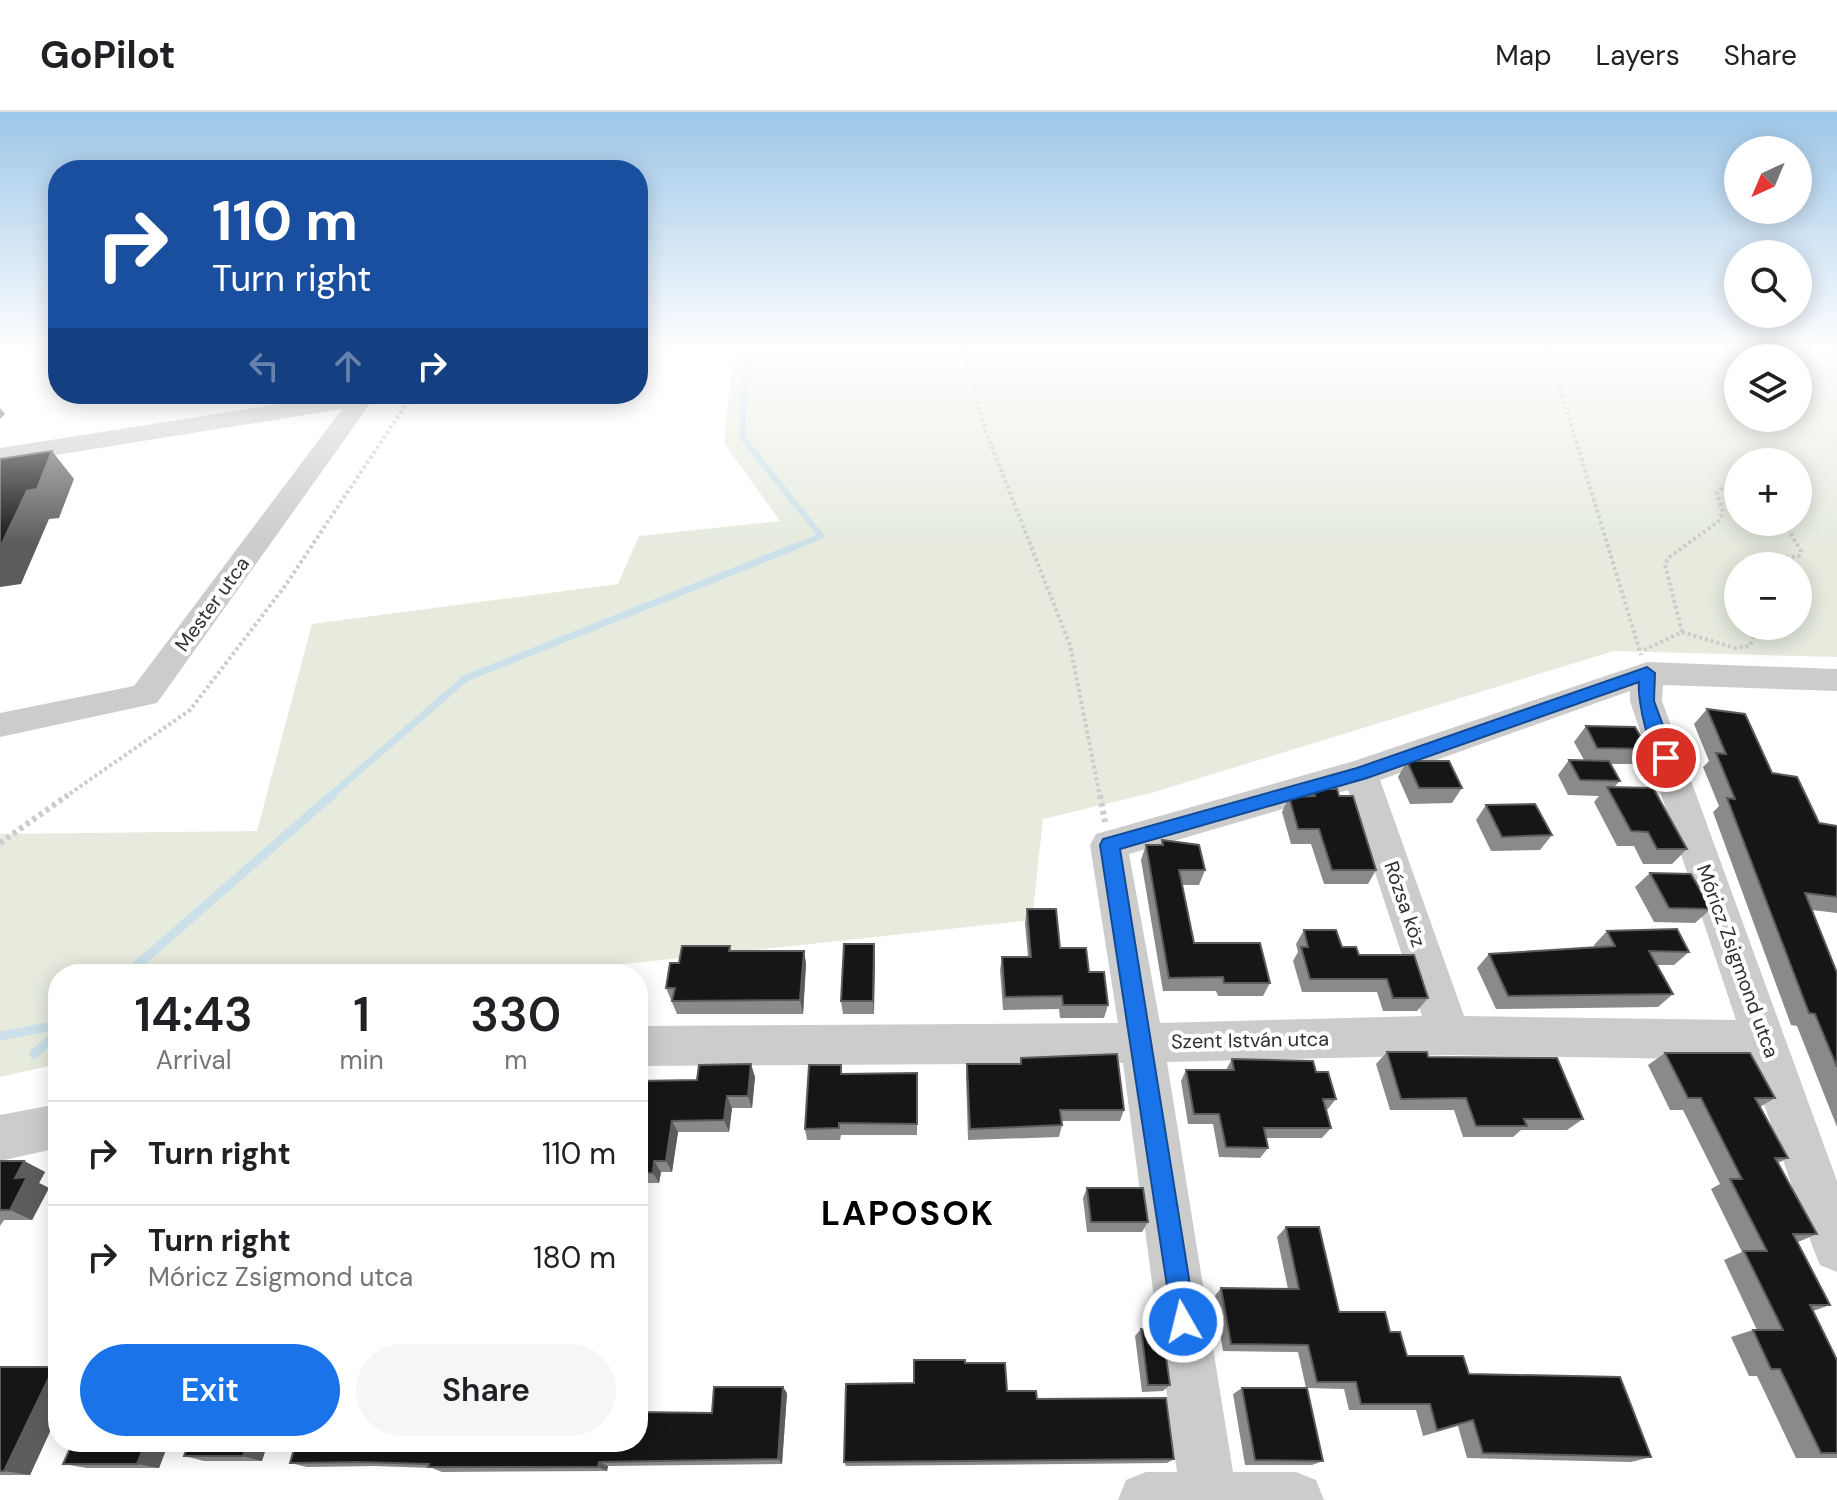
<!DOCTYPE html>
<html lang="en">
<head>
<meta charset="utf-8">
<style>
  :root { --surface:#fff; --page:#f6f6f6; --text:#202124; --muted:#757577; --line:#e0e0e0; --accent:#1a73e8 }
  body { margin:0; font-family:"DM Sans",sans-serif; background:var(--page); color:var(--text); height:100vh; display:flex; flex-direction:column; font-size:30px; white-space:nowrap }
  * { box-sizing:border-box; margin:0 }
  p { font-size:26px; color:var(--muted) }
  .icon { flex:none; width:44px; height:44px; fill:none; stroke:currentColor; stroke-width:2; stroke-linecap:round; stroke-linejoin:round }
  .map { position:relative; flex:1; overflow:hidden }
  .panel { position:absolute; left:48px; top:852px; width:600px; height:488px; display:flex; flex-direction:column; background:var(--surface); border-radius:32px; box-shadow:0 4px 20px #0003 }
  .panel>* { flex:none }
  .top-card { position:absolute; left:48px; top:48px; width:600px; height:244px; border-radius:32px; box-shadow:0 4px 20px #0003; background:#1a4fa0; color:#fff; overflow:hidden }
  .needle { width:52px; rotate:224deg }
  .controls { position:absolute; left:1724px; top:24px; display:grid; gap:16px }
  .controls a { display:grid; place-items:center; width:88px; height:88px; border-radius:50%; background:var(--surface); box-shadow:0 4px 20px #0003; font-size:40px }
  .pin { position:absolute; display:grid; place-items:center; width:68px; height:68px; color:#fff; margin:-34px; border:4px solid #fff; border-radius:50%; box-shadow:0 2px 8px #0007 }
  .me { position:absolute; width:88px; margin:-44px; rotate:352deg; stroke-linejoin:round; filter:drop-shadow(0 0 6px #0008) }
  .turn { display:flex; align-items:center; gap:28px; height:168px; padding:0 32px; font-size:36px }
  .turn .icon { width:104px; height:104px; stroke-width:2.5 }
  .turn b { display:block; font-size:56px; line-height:68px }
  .lanes { display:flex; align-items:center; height:76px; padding:0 32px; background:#0003; justify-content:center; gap:40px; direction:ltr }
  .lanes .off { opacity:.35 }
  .eta { display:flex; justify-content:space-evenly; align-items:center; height:136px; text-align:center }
  .eta b { font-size:48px; font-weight:600; line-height:56px }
  .primary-button { display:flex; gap:16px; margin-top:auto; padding:16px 32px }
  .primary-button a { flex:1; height:92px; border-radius:48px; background:var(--accent); color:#fff; font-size:32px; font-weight:600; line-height:92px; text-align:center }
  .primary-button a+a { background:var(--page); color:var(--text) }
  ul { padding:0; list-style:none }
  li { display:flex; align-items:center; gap:24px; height:104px; padding:0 32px; border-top:2px solid var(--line) }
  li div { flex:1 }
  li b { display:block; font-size:30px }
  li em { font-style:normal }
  header { display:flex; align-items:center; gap:48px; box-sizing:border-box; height:112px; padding:0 40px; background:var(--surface); border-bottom:2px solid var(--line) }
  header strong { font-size:38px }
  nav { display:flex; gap:44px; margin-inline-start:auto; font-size:28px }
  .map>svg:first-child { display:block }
  .green { fill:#e6ebde; fill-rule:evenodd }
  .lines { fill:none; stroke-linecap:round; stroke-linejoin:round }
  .stream-far2 { stroke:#cbe0e9; stroke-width:6 }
  .stream-far1 { stroke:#cbe0e9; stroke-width:7 }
  .stream { stroke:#cbe0e9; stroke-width:9 }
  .path-far1 { stroke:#ccc; stroke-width:4; stroke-dasharray:3 3; stroke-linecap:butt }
  .path { stroke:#ccc; stroke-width:6; stroke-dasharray:4 4; stroke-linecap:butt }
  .minor { fill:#ccc; fill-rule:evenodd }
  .wall { fill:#8a8a8a }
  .shaded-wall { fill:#5c5c5c }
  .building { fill:#161616; stroke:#5c5c5c; stroke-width:2 }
  .route { fill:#1a73e8; stroke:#114b97; stroke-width:2 }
  .labels { text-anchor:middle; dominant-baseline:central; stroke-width:8; stroke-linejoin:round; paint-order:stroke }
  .street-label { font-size:20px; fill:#2f2f2f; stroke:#fff }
  .near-district-label { font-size:34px; font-weight:bold; letter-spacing:2px; fill:#000; stroke:#fff }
</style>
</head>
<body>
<header>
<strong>GoPilot</strong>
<nav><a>Map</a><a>Layers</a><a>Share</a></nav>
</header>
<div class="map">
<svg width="1837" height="1388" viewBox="0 0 1837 1388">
  <rect width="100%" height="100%" fill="#fff"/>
  <path class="green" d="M733,237H1837V545L1614,539L1151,681L1043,707L1032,808L532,862H58V952L0,965V722L257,719L312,512L618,472L639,424L780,409L724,331ZM1738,246H1798V306H1738ZM1738,350H1798V410H1738ZM1738,454H1798V514H1738Z"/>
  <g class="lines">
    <polyline class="stream-far2" points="747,237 742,325 821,424 789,437"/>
    <polyline class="stream-far1" points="329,685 466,566 794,435"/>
    <g class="stream">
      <polyline points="127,862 332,683"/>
      <polyline points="0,924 58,913"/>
      <polyline points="34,942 58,921"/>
    </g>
    <g class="path-far1">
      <polyline points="963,237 986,320 1070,533 1100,685"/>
      <polyline points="1548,237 1641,543"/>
      <polyline points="1767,454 1768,448 1799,444 1801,439 1788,417 1779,410"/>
      <polyline points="1682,520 1665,453 1668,446 1718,410 1723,400 1717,381 1725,374 1738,376"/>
      <polyline points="1644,538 1682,520 1735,536 1750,534 1757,514"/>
      <polyline points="65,685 190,598 285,474 413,282"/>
    </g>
    <g class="path">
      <polyline points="1100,683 1105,710"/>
      <polyline points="0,731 68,683"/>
    </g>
    <g class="minor">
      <polygon points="343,282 377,282 157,591 0,625 0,601 134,574 342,297 0,352 0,336"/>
      <path d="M1647,550L1837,557V579L1663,573L1662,589L1837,1069V1160L1820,1153L1813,1136L1749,948L1450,943L1167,950L1233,1360H1296L1316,1368L1324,1388H1118L1126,1368L1146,1360H1177L1123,951L638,954V914L1118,911L1090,733L1096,722L1354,649ZM1630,579V589L1736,908L1464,904L1380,668ZM1348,678L1422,904L1160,911L1129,742Z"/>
      <polygon points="58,992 58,1036 0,1049 0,1003"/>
    </g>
  </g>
  <g class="wall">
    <polygon points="1707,597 1772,661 1819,711 1837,714 1837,801 1812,798 1837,861 1837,1015 1797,914 1791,913 1713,700 1719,694 1703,655 1709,649 1694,612"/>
    <polygon points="1586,614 1648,637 1635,652 1610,652 1620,669 1614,675 1687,737 1672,752 1643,752 1634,734 1617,734 1594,690 1599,684 1568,683 1558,663 1569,648 1584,648 1574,630"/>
    <polygon points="1407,649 1462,676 1452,691 1410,692 1398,665"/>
    <polygon points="1313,678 1339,684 1376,758 1368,772 1324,772 1311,732 1291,732 1282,700 1289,685 1310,685"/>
    <polygon points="1486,693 1552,723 1540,738 1491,739 1476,708"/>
    <polygon points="1162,728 1205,758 1199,773 1182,773 1194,831 1270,871 1263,884 1218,884 1216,879 1163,879 1141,748 1146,733 1161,733"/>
    <polygon points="1650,761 1711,797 1695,811 1654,810 1635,775"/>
    <polygon points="1027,797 1060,836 1089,860 1108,893 1104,906 1060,906 1059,897 1003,898 1000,858 1002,845 1028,845 1025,811"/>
    <polygon points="1304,818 1359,843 1428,886 1417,899 1383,899 1377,880 1302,880 1293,849 1298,840 1296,832"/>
    <polygon points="1607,819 1689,840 1674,853 1657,853 1673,882 1658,895 1496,897 1477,856 1489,842 1595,835 1594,833"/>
    <polygon points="874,832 874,902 843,902 841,889"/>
    <polygon points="730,834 731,839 804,839 806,852 803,902 677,902 666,876 679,851"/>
    <polygon points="1387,940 1428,945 1583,1007 1567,1018 1521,1018 1513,1025 1463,1025 1454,998 1390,998 1376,952"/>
    <polygon points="1665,941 1775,986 1760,995 1788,1046 1778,1051 1817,1122 1798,1130 1830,1193 1813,1199 1837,1248 1837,1346 1796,1346 1757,1264 1749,1264 1731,1225 1753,1218 1757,1218 1724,1148 1742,1140 1711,1077 1720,1072 1683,998 1670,998 1648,953"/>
    <polygon points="1021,946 1124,998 1120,1009 1062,1009 1062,1013 1059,1025 968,1028 966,964 967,952 1020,952"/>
    <polygon points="1232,947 1316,960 1336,987 1327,998 1331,1016 1322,1026 1266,1026 1268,1036 1260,1046 1219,1045 1213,1012 1188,1012 1181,969 1186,958 1226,958"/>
    <polygon points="841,953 842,962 917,961 917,1023 841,1023 840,1028 807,1028 805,1017"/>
    <polygon points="755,965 752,996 732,996 729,1020 678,1020 672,1060 661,1060 659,1071 638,1071 638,969 697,968"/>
    <polygon points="0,1049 24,1049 45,1060 39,1071 49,1076 32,1108 4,1108 0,1114"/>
    <polygon points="1087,1076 1148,1110 1142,1120 1087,1120 1083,1086"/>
    <polygon points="1286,1115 1339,1200 1390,1220 1407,1244 1469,1262 1651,1345 1631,1350 1467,1346 1458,1314 1423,1324 1416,1298 1349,1298 1344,1277 1307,1276 1323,1349 1312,1353 1245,1353 1233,1282 1242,1276 1306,1276 1298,1240 1223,1239 1214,1185 1221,1176 1288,1177 1277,1125"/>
    <polygon points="1141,1217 1170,1273 1163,1279 1142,1280 1135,1224"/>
    <polygon points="965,1251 1007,1279 1037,1287 1174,1347 1167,1351 846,1354 844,1350 914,1271"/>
    <polygon points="0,1255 54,1255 58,1256 58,1302 30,1363 0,1363"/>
    <polygon points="787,1281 782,1352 608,1354 607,1359 442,1360 432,1356 375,1354 307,1355 290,1351 712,1301"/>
    <polygon points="73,1330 169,1330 159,1356 87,1356 63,1352"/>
    <polygon points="189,1330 268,1330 262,1349 204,1349 184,1344"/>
  </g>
  <g class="shaded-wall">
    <polygon points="0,296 5,302 0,307"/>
    <polygon points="52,339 74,367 59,406 49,407 21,472 0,475 0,435 27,379"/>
    <polygon points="874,832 875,846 874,902 873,889"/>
    <polygon points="804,839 806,852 803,902 800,888"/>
    <polygon points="751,952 755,965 752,996 748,984"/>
    <polygon points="727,984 732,996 729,1020 724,1008"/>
    <polygon points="672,1009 678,1020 672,1060 666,1049"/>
    <polygon points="24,1049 45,1060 39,1071 49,1076 32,1108 10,1098 15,1066"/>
    <polygon points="654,1049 661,1060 659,1071 653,1061"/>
    <polygon points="54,1255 58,1256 58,1302 30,1363 4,1359"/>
    <polygon points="783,1275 787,1281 782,1352 778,1347"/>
    <polygon points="146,1330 169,1330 159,1356 137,1352"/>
    <polygon points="248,1330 268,1330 262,1349 243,1344"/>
    <polygon points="599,1350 608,1354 607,1359 598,1355"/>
  </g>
  <g class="building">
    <polygon points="52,339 37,377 27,379 0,435 0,347"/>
    <polygon points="1707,597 1745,602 1772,661 1797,665 1819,711 1837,714 1837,785 1805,781 1837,861 1837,955 1815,902 1809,901 1727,686 1735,687 1716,641 1726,642"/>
    <polygon points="1586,614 1635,615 1648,637 1597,636"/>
    <polygon points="1569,648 1609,649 1620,669 1580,668"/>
    <polygon points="1407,649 1449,649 1462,676 1419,676"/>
    <polygon points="1607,675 1653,676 1687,737 1657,737 1648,720 1631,719"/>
    <polygon points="1318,677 1337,677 1339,684 1353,684 1376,758 1332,758 1319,717 1298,717 1289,685 1315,684 1313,678"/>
    <polygon points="1535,692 1552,723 1502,725 1486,693"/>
    <polygon points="1162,728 1199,733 1205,758 1179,758 1194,831 1260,831 1270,871 1224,871 1223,865 1169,866 1146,733 1163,733"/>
    <polygon points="1650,761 1691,762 1711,797 1669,796"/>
    <polygon points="1027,797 1056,797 1060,836 1086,836 1089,860 1104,860 1108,893 1063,893 1062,884 1005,885 1002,845 1031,845"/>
    <polygon points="1677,817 1689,840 1649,839 1673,882 1508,884 1489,842 1615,834 1607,819"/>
    <polygon points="1304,818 1336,818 1342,835 1356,835 1359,843 1414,843 1428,886 1393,886 1387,867 1310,867 1301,835 1308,835"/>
    <polygon points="844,832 874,832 873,889 841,889"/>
    <polygon points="682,834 730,834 729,839 804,839 800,888 672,889 675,876 666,876 670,851 679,851"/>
    <polygon points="1387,940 1427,940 1428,945 1557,946 1583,1007 1524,1007 1527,1014 1476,1014 1466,986 1401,987"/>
    <polygon points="1665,941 1750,941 1775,986 1755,986 1788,1046 1775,1046 1817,1122 1793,1122 1830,1193 1810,1193 1837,1248 1837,1341 1821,1341 1780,1257 1771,1257 1753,1218 1783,1218 1744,1139 1767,1139 1730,1067 1742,1067 1701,986 1688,986"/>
    <polygon points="1117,942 1124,998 1060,998 1062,1013 970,1017 967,952 1021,952 1021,946"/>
    <polygon points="1232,947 1313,949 1316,960 1328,960 1336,987 1323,987 1331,1016 1264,1016 1268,1036 1226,1035 1219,1002 1194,1002 1186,958 1234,958"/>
    <polygon points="751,952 748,984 727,984 724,1008 672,1009 666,1049 654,1049 653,1061 638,1061 638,969 697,968 699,953"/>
    <polygon points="809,953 841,953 841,962 917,961 917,1012 839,1011 839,1016 805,1017"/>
    <polygon points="0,1049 24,1049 15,1066 27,1065 10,1098 0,1098"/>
    <polygon points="1087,1076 1143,1076 1148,1110 1091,1110"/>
    <polygon points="1286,1115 1319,1115 1339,1200 1385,1200 1390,1220 1400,1220 1407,1244 1463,1244 1469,1262 1620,1265 1651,1345 1483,1341 1473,1308 1437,1318 1430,1292 1361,1292 1356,1270 1317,1270 1308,1233 1231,1232 1221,1176 1299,1177"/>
    <polygon points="1141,1217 1162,1217 1170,1273 1148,1273"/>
    <polygon points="914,1248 965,1248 965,1251 1005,1251 1007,1279 1036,1279 1037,1287 1166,1286 1174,1347 844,1350 846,1272 914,1271"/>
    <polygon points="0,1255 54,1255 4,1359 0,1359"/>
    <polygon points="714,1275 783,1275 778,1347 599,1350 598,1355 428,1355 429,1352 359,1350 290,1351 296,1330 638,1330 638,1300 712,1301"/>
    <polygon points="1242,1276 1307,1276 1323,1349 1255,1348"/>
    <polygon points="73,1330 146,1330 137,1352 63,1352"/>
    <polygon points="189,1330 248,1330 243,1344 184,1344"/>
  </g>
  <linearGradient id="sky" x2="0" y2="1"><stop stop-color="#9cc6e8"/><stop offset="0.55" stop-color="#fff"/><stop offset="1" stop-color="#fff" stop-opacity="0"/></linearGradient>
  <rect width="1837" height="432" fill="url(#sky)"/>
  <path class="route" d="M1647,555L1655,561L1654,589L1675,646L1672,650L1666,652C1649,647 1637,587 1639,570L1367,666L1120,737L1196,1210L1192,1220L1183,1223L1174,1220L1100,733L1103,727L1357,656Z"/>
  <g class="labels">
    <g class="street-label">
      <text transform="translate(212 492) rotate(-54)">Mester utca</text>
      <text transform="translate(1405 792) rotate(71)">Rózsa köz</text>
      <text transform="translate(1738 849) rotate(70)">Móricz Zsigmond utca</text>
      <text transform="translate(1250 928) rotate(-1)">Szent István utca</text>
    </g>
    <g class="near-district-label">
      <text x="908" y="1101">LAPOSOK</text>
    </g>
  </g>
</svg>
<div class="controls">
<a><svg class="needle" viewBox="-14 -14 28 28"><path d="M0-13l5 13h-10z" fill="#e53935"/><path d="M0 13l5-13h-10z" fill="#757577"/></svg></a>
<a><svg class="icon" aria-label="search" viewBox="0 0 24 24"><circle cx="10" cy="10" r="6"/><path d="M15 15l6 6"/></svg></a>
<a><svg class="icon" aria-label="layers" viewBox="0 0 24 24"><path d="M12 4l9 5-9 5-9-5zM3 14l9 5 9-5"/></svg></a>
<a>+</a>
<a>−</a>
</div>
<div class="pin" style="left:1666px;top:646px;background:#d93025"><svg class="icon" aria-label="arrive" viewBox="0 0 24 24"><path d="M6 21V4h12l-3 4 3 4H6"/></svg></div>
<svg class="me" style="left:1183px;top:1210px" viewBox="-20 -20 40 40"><circle r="17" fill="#1a73e8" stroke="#fff" stroke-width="3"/><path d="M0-11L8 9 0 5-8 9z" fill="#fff"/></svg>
<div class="top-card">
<div class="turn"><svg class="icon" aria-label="right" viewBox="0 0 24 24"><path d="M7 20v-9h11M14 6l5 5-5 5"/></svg><div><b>110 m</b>Turn right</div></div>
<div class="lanes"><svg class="icon off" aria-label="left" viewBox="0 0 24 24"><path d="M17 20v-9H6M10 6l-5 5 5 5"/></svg><svg class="icon off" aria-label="ahead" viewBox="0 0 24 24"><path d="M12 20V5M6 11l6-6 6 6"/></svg><svg class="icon" aria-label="right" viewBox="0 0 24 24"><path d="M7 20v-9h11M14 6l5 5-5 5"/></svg></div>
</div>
<section class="panel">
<div class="eta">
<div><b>14:43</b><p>Arrival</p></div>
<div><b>1</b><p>min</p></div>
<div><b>330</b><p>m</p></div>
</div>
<ul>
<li><svg class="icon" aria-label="right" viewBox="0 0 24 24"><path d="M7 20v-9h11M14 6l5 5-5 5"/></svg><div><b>Turn right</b></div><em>110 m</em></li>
<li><svg class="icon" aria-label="right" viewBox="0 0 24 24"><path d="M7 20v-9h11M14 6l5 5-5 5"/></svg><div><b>Turn right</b><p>Móricz Zsigmond utca</p></div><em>180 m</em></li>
</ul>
<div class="primary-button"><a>Exit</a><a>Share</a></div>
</section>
</div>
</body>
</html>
